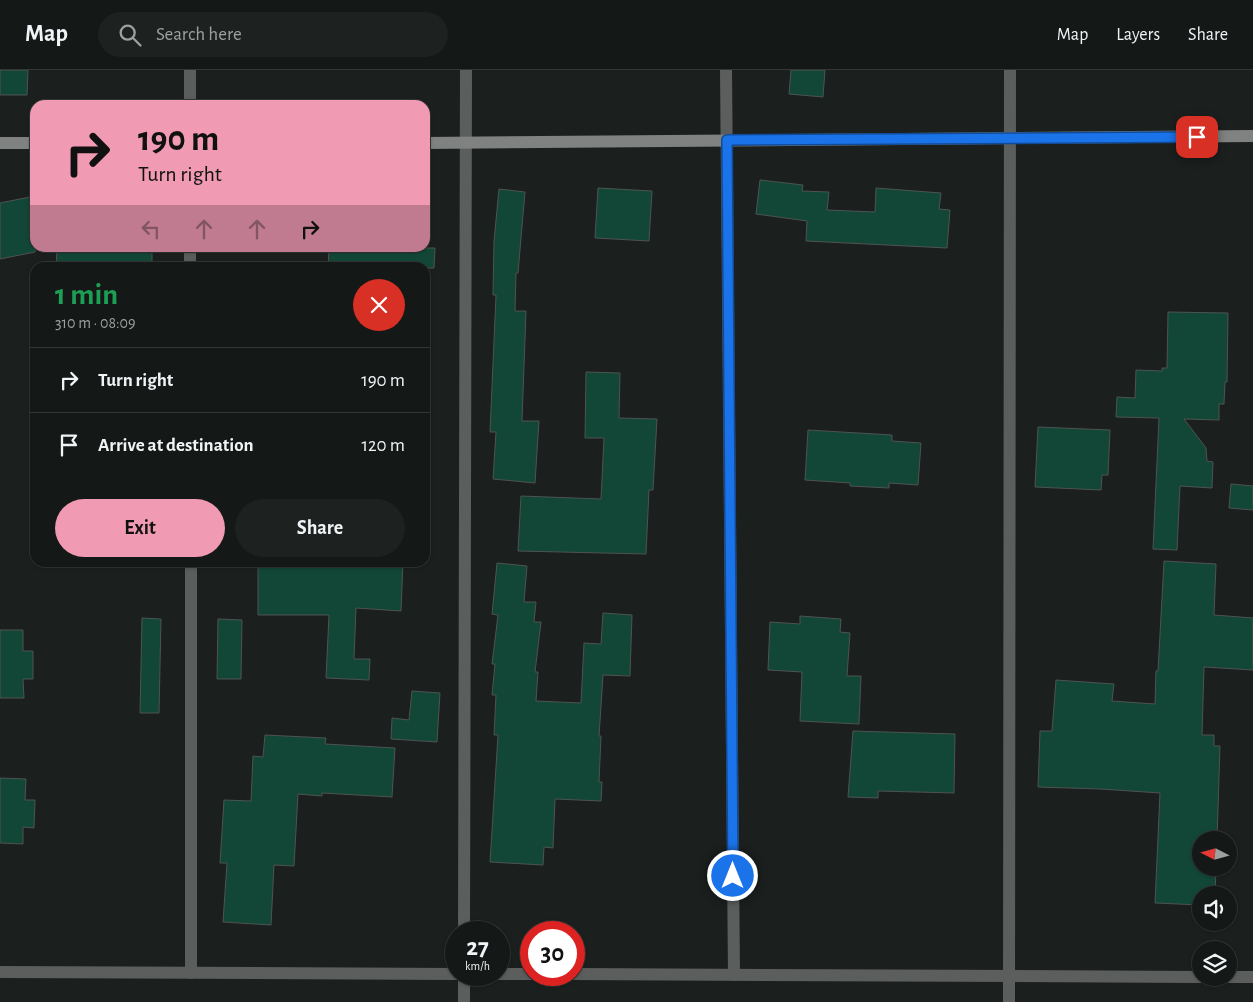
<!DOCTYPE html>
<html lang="en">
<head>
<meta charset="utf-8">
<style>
  :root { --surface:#141816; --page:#1d211f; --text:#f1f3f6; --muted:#9da0a1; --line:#333735; --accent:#f09ab4 }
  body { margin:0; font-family:"Alegreya Sans",sans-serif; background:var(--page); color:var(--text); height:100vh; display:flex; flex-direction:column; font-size:19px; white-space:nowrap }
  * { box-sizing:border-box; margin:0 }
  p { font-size:16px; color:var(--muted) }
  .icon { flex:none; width:28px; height:28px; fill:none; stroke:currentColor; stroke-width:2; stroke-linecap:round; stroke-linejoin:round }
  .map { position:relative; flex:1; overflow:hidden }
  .details { position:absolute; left:30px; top:192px; width:400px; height:305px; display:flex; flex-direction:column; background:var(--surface); border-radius:15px; box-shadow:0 1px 4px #0004,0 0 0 1px var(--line) }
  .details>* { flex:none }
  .banner { position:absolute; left:30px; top:30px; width:400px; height:152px; border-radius:15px; box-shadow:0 1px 4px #0004,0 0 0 1px var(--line); background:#f09ab4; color:#111; overflow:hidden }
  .needle { width:32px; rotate:276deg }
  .buttons { position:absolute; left:1192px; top:761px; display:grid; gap:10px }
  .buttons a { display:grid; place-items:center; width:45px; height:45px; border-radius:50%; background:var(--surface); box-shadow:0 1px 4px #0004,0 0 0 1px var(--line); font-size:25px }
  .speed { position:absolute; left:445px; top:851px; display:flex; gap:10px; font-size:25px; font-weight:700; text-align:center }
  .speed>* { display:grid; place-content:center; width:65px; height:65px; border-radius:50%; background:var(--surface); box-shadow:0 1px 4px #0004,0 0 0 1px var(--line); line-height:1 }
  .speed small { font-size:12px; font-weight:400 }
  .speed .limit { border:8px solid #d22; background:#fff; color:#111 }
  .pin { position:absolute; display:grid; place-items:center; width:42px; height:42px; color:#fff; margin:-21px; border-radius:10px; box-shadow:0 2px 8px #0006 }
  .me { position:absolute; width:55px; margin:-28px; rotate:0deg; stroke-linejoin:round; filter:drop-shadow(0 0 4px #0008) }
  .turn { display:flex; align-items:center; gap:18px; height:105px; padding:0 25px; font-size:22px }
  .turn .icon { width:65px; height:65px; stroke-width:2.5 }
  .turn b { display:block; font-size:35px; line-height:42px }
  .lanes { display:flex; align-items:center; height:48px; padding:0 25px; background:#0003; justify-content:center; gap:25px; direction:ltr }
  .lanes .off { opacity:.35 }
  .round { display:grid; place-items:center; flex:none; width:52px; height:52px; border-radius:26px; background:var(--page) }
  .head { display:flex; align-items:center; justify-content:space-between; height:85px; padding:0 25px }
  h1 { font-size:30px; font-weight:700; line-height:38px; color:#1e9e55 }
  .action { display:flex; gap:10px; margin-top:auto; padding:10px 25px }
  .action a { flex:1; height:58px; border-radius:30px; background:var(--accent); color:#111; font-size:20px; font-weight:700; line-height:58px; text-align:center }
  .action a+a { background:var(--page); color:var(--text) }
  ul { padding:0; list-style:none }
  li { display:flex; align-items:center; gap:15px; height:65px; padding:0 25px; border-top:1px solid var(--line) }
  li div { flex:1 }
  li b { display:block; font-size:19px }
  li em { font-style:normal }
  header { display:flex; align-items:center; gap:30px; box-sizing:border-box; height:70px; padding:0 25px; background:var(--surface); border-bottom:1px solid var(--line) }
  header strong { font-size:24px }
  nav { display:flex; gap:28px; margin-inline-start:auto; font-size:18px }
  .search { width:350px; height:45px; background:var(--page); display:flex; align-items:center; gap:12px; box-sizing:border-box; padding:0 18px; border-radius:28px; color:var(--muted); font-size:19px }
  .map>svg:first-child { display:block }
  .building { fill:#124737; stroke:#4e5351 }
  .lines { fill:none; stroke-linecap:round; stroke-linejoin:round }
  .street { stroke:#5c5e5d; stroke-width:12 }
  .secondary { stroke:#7f8281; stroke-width:12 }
  .route-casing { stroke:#114b97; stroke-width:12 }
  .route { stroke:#1a73e8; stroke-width:9 }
</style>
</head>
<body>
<header>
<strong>Map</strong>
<div class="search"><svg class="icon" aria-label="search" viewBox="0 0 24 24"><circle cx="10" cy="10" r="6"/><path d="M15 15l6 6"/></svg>Search here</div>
<nav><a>Map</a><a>Layers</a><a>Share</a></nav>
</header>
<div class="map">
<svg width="1253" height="932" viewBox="0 0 1253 932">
  <rect width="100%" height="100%" fill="#1b201e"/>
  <g class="building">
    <polygon points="0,0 28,0 27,25 0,25"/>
    <polygon points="791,0 825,0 823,27 789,24"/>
    <polygon points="760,110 803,115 802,121 829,122 827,140 875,142 876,118 941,123 939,139 950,140 947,178 806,171 807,151 756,144"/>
    <polygon points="598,118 652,121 649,171 595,168"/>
    <polygon points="499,119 525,122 518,203 516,203 515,241 526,241 522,351 539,351 535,413 493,409 496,362 490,362 496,225 493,225 494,171"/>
    <polygon points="35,126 35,182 0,189 0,133"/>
    <polygon points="57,178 152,178 152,198 56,198"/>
    <polygon points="329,178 435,178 434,198 328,198"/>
    <polygon points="1168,242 1228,243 1227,312 1225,312 1224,334 1219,334 1219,350 1184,349 1206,378 1207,391 1213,392 1212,418 1180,416 1177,480 1153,479 1159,348 1116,347 1117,327 1135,328 1136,300 1162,301 1162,298 1167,298"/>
    <polygon points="586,302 620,303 619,348 657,349 653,420 649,420 646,484 518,481 521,426 601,429 604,368 585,368"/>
    <polygon points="1038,357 1110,360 1108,405 1102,405 1101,420 1035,417"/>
    <polygon points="808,360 892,365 892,371 921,373 918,415 889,413 889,418 850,416 850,413 805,410"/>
    <polygon points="1231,414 1253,416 1253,440 1229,438"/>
    <polygon points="1164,491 1216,494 1214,545 1253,548 1253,600 1204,597 1202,665 1214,665 1214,676 1220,676 1217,770 1201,770 1201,798 1216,798 1215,825 1201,825 1201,835 1155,833 1160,723 1101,719 1038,717 1040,661 1052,661 1056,610 1114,614 1112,631 1155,634 1156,601 1158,601"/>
    <polygon points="258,492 403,492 401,541 356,538 354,589 370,589 369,610 326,608 329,545 258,545"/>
    <polygon points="497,493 527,496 524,532 536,532 534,552 541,552 535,602 538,602 536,631 581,633 584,573 601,574 603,543 632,545 630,606 603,605 599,666 601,666 599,712 602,712 601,731 555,729 553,778 544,777 543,795 490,792 498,665 494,665 496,625 492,625 495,594 492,594 498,545 492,544"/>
    <polygon points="800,546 841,549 840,562 850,563 847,606 861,606 859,654 800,651 802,602 768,600 770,552 800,554"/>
    <polygon points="142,548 161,549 159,643 140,643"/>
    <polygon points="218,549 242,550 241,609 217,609"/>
    <polygon points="0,560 23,560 23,581 33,581 33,609 23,609 24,628 0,628"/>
    <polygon points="412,621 440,623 437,672 391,669 392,648 409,650"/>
    <polygon points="853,661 955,664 954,723 878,721 878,728 848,727"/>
    <polygon points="265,665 326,668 325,674 395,678 392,727 322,723 322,726 298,724 294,796 274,795 271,855 223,852 227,793 220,793 224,730 251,731 253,686 263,687"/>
    <polygon points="0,708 26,709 25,730 35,730 34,758 23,757 23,774 0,773"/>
  </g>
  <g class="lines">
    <g class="street">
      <polyline points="190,0 190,35"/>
      <polyline points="726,0 734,905"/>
      <polyline points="190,178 190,198"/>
      <polyline points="191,492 191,903"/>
      <polyline points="464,862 466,0"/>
      <polyline points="0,902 456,904"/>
      <polyline points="499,904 531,904"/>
      <polyline points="574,904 1201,907"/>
      <polyline points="1229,907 1253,907"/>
      <polyline points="464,932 464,905"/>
      <polyline points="1009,932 1010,0"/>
    </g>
    <g class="secondary">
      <polyline points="0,73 35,73"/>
      <polyline points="425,73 1253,66"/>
    </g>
  </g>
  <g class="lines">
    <defs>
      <polyline id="route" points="733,806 727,70 1197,67"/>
    </defs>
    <use href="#route" class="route-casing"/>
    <use href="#route" class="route"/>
  </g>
</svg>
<div class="buttons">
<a><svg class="needle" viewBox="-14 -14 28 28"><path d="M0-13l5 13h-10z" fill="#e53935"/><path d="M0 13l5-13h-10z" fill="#9da0a1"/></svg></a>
<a><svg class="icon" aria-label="sound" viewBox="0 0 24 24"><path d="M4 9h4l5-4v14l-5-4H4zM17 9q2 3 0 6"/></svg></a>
<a><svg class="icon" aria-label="layers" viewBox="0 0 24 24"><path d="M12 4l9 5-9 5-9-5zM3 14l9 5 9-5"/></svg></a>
</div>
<div class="speed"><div>27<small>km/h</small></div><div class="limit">30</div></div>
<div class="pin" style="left:1197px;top:67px;background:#d93025"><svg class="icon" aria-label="arrive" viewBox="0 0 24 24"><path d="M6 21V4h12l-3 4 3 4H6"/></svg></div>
<svg class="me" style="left:733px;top:806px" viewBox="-20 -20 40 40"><circle r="17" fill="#1a73e8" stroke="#fff" stroke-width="3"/><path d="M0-11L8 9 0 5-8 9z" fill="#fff"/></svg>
<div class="banner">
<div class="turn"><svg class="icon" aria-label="right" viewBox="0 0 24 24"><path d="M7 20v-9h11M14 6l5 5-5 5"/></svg><div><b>190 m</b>Turn right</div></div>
<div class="lanes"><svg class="icon off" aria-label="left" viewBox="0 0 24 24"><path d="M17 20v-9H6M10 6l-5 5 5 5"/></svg><svg class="icon off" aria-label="ahead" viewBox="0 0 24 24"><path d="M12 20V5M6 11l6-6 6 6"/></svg><svg class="icon off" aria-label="ahead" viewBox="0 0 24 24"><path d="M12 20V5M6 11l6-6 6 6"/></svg><svg class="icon" aria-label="right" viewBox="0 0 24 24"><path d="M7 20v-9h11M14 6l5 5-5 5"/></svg></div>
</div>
<section class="details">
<div class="head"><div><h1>1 min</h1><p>310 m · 08:09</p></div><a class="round" style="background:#d93025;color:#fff"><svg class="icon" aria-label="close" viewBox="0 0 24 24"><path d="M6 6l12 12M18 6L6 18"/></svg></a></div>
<ul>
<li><svg class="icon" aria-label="right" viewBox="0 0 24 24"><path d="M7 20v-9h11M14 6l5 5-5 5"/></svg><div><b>Turn right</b></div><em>190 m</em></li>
<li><svg class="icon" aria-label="arrive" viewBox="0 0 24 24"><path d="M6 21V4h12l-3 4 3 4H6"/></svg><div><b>Arrive at destination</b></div><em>120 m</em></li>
</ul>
<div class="action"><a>Exit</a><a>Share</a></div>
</section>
</div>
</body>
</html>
